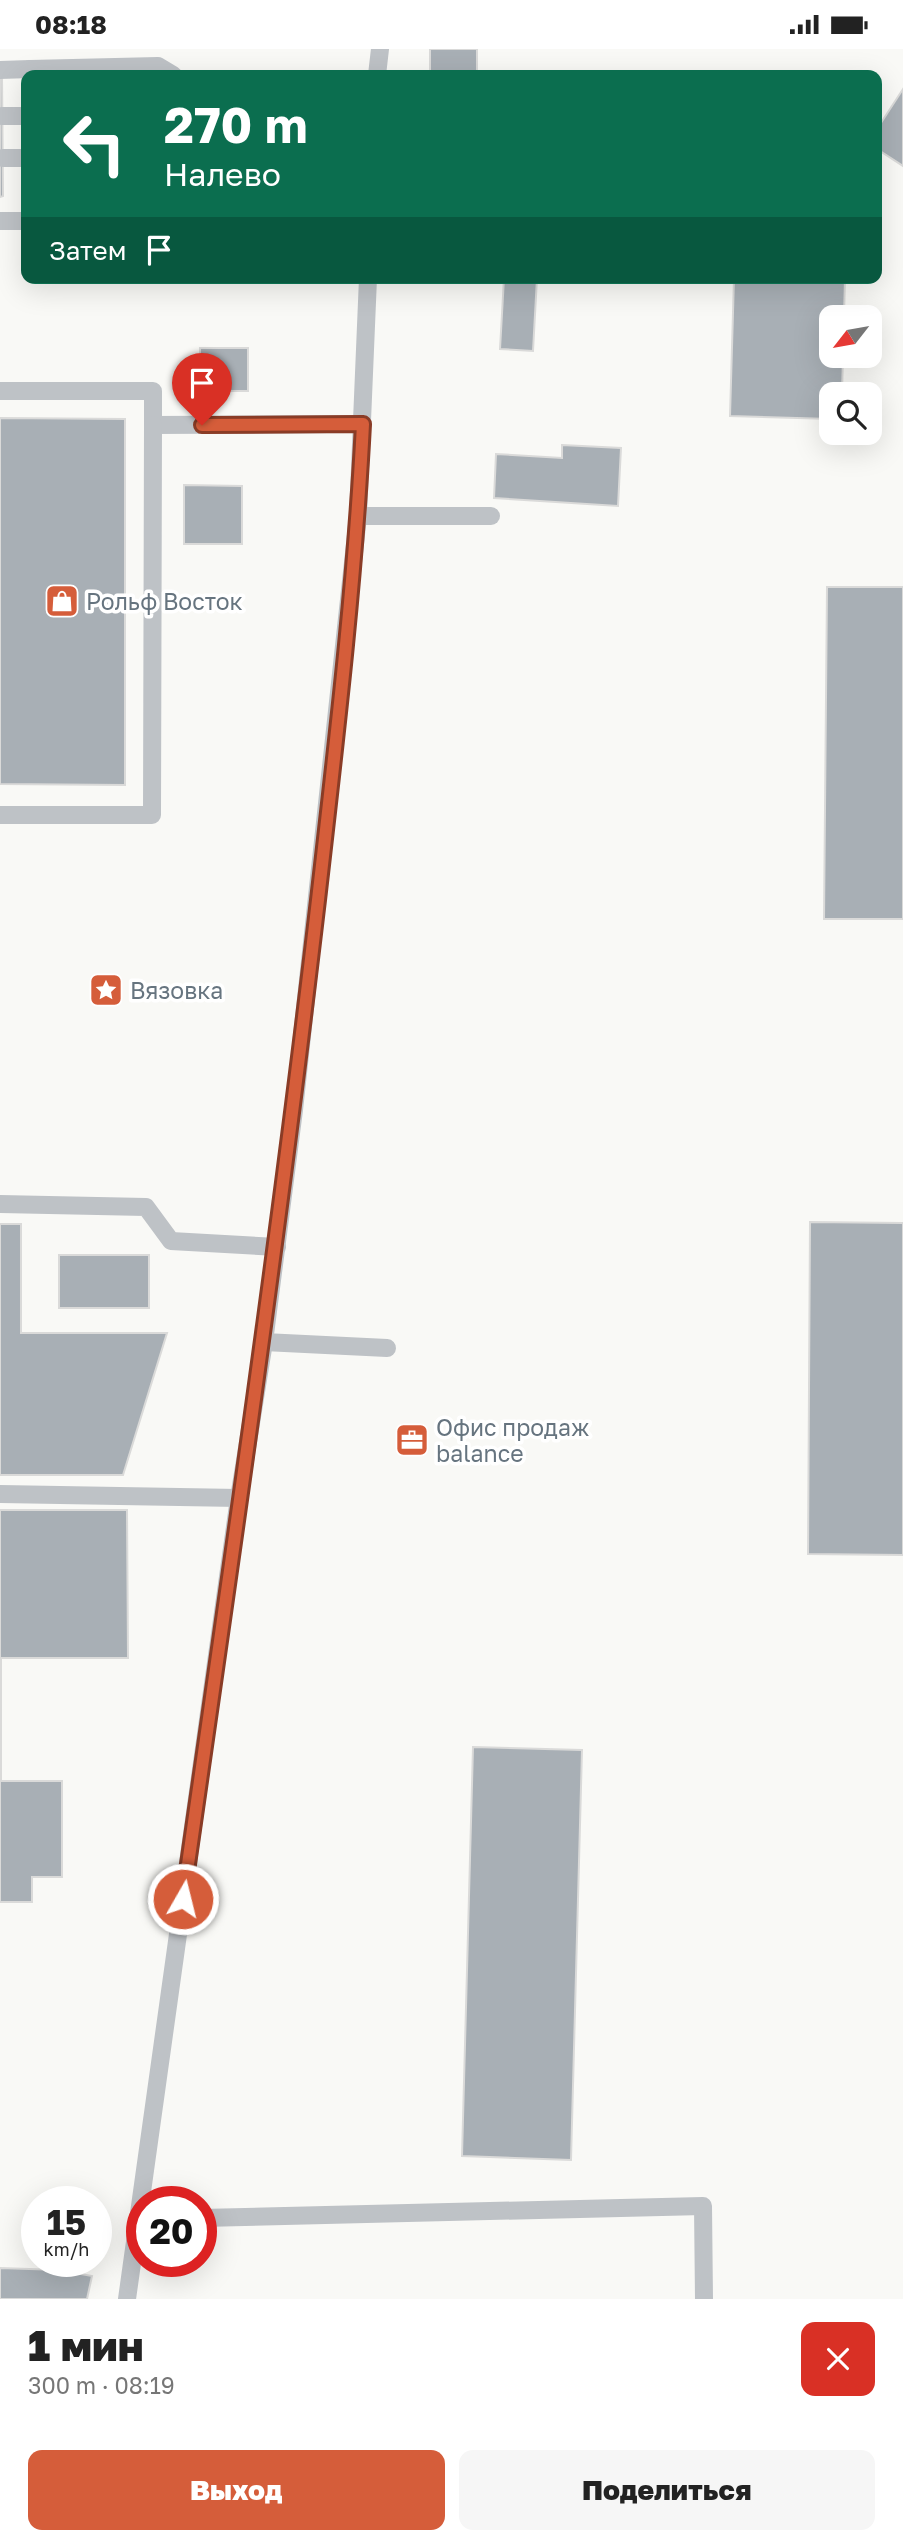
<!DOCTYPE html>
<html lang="ru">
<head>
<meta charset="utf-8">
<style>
  :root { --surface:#fff; --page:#f6f6f6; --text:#222; --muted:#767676; --accent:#d55d3a }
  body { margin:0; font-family:"Golos Text",sans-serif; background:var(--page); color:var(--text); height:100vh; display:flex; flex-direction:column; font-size:26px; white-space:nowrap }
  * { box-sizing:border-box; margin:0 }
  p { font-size:23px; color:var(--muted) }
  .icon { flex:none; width:38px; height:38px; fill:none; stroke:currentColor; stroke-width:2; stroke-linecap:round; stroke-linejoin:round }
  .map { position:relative; height:2250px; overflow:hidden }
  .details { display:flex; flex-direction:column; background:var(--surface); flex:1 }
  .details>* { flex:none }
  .guide { position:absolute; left:21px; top:21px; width:861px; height:214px; border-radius:14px; box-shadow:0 7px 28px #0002; background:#0b6e4f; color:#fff; overflow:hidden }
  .needle { width:46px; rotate:239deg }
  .fabs { position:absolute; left:819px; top:256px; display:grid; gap:14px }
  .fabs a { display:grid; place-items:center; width:63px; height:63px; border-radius:14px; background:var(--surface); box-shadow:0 7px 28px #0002; font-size:35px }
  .speed { position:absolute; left:21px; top:2137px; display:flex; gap:14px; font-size:35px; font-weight:700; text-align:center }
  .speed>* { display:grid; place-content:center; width:91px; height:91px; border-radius:50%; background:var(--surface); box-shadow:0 7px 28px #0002; line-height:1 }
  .speed small { font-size:18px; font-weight:400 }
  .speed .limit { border:10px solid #d22; background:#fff; color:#111 }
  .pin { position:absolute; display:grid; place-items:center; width:60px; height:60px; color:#fff; margin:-72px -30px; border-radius:50% 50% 50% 0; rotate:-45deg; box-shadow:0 0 7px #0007 }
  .pin .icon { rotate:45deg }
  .me { position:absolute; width:77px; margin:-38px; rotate:8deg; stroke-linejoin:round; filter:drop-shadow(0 0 5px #0008) }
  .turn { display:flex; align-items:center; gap:24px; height:147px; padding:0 28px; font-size:32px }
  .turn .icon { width:91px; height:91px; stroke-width:2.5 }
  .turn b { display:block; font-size:49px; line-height:60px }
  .then { display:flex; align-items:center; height:66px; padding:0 28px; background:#0003; gap:14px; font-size:26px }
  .round { display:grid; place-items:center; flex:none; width:74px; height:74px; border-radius:14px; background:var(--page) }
  .head { display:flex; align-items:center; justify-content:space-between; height:119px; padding:0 28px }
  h1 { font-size:42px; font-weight:800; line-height:52px }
  .cta { display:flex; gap:14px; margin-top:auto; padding:14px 28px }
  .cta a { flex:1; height:80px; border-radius:14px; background:var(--accent); color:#fff; font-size:28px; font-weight:800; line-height:80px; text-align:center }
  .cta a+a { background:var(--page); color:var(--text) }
  .status { display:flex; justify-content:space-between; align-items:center; height:49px; padding:0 35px; background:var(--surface); direction:ltr }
  .status svg { height:19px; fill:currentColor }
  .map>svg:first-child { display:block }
  .building { fill:#a8afb5; stroke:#dadad9; stroke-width:2 }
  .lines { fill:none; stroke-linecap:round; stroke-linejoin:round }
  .lane { stroke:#bec2c6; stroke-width:18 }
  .route-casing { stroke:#8a3c26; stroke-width:18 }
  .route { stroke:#d55d3a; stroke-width:12 }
  .labels { text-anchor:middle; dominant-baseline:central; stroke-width:7; stroke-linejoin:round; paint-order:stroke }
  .poi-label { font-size:23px; fill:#66747f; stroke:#fff; text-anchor:start }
</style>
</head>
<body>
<div class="status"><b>08:18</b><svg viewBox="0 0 49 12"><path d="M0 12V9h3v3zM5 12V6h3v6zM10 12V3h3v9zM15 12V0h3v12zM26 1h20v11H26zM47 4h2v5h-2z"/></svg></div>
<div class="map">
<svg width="903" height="2250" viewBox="0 0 903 2250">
  <rect width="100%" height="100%" fill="#f9f9f6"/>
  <g class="building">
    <rect x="430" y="0" width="47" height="26"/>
    <polygon points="2,26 3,147 0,148 0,27"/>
    <polygon points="903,40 903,117 877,100 877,80"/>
    <polygon points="504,229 537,229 533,302 500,300"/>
    <polygon points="734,229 845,229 844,268 831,268 831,306 843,306 842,345 831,345 831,370 730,367"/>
    <polygon points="200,299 248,299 248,342 223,342 223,319 200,318"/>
    <polygon points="0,369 125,370 125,736 0,735"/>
    <polygon points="562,396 621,399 618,457 494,449 496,405 562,409"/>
    <polygon points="184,436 242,437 242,495 184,495"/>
    <polygon points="827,538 903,538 903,870 824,870"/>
    <polygon points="810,1173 903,1174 903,1506 808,1505"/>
    <polygon points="0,1175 21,1175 21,1284 167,1284 123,1426 0,1426"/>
    <rect x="59" y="1206" width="90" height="53"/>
    <polygon points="0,1461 127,1461 128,1609 1,1609 1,1732 62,1732 62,1828 32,1828 32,1853 0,1853"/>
    <polygon points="473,1698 582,1701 571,2111 462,2107"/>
    <polygon points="0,2219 59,2221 92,2227 87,2250 0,2250"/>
  </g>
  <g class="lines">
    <g class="lane">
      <polyline points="0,21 30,20"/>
      <polyline points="30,26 30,20 158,17 173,26"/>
      <polyline points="377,26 380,0"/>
      <polyline points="2,67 26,67"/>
      <polyline points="3,109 26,109"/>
      <polyline points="0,172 26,172"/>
      <polyline points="0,342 153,342 153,376 363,375"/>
      <polyline points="358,467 491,467"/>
      <polyline points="0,766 152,766 153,376"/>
      <polyline points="0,1155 146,1158 171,1192 277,1198"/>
      <polyline points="264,1293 387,1299"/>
      <polyline points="0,1445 239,1449"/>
      <polyline points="201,2169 703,2157 704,2250"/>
      <polyline points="127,2250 239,1449 264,1293 294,1061 358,467 368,229"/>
    </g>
  </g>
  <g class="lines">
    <defs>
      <path id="route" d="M183,1850C231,1517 279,1185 318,851C336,693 355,534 363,375L202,376"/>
    </defs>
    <use href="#route" class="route-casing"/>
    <use href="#route" class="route"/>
  </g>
  <defs>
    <symbol id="shop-square" viewBox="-11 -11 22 22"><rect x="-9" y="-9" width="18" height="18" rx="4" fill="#d55d3a" stroke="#fff"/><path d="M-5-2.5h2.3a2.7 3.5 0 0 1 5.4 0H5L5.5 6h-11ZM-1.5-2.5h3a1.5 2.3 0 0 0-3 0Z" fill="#fff"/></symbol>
    <symbol id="sight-square" viewBox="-11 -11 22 22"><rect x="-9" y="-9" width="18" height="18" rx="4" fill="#d55d3a" stroke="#fff"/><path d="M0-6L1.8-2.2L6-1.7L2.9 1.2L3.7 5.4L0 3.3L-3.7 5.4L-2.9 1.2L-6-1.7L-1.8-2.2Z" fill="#fff"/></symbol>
    <symbol id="office-square" viewBox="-11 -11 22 22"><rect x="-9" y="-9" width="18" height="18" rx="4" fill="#d55d3a" stroke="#fff"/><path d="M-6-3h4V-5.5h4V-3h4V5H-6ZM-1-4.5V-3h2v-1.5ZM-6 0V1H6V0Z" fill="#fff"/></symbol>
  </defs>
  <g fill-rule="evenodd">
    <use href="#shop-square" x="43" y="533" width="38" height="38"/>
    <use href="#sight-square" x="87" y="922" width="38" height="38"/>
    <use href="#office-square" x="393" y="1372" width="38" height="38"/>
  </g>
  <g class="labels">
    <g class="poi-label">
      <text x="86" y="552">Рольф Восток</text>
      <text x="130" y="941">Вязовка</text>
      <text x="436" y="1378">Офис продаж<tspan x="436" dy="26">balance</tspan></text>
    </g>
  </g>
</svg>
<div class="fabs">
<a><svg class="needle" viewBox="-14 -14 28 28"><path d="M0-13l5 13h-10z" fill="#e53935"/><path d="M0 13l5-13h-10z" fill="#767676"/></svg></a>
<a><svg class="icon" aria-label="search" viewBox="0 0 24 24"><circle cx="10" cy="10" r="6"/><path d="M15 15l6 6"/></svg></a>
</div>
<div class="speed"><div>15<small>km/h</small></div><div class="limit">20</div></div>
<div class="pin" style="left:202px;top:376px;background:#d93025"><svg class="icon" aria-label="arrive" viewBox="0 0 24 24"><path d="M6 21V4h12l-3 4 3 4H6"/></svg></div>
<svg class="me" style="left:183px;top:1850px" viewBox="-20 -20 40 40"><circle r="17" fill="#d55d3a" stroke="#fff" stroke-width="3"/><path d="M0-11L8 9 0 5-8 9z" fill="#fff"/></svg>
<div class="guide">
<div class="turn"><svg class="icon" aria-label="left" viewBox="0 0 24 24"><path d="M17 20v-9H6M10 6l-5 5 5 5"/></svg><div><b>270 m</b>Налево</div></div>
<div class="then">Затем<svg class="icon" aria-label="arrive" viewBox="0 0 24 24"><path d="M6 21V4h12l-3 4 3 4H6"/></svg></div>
</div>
</div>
<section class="details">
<div class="head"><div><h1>1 мин</h1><p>300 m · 08:19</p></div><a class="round" style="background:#d93025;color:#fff"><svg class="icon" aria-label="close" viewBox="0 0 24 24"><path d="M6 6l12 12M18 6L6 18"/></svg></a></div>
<div class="cta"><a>Выход</a><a>Поделиться</a></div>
</section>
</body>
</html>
